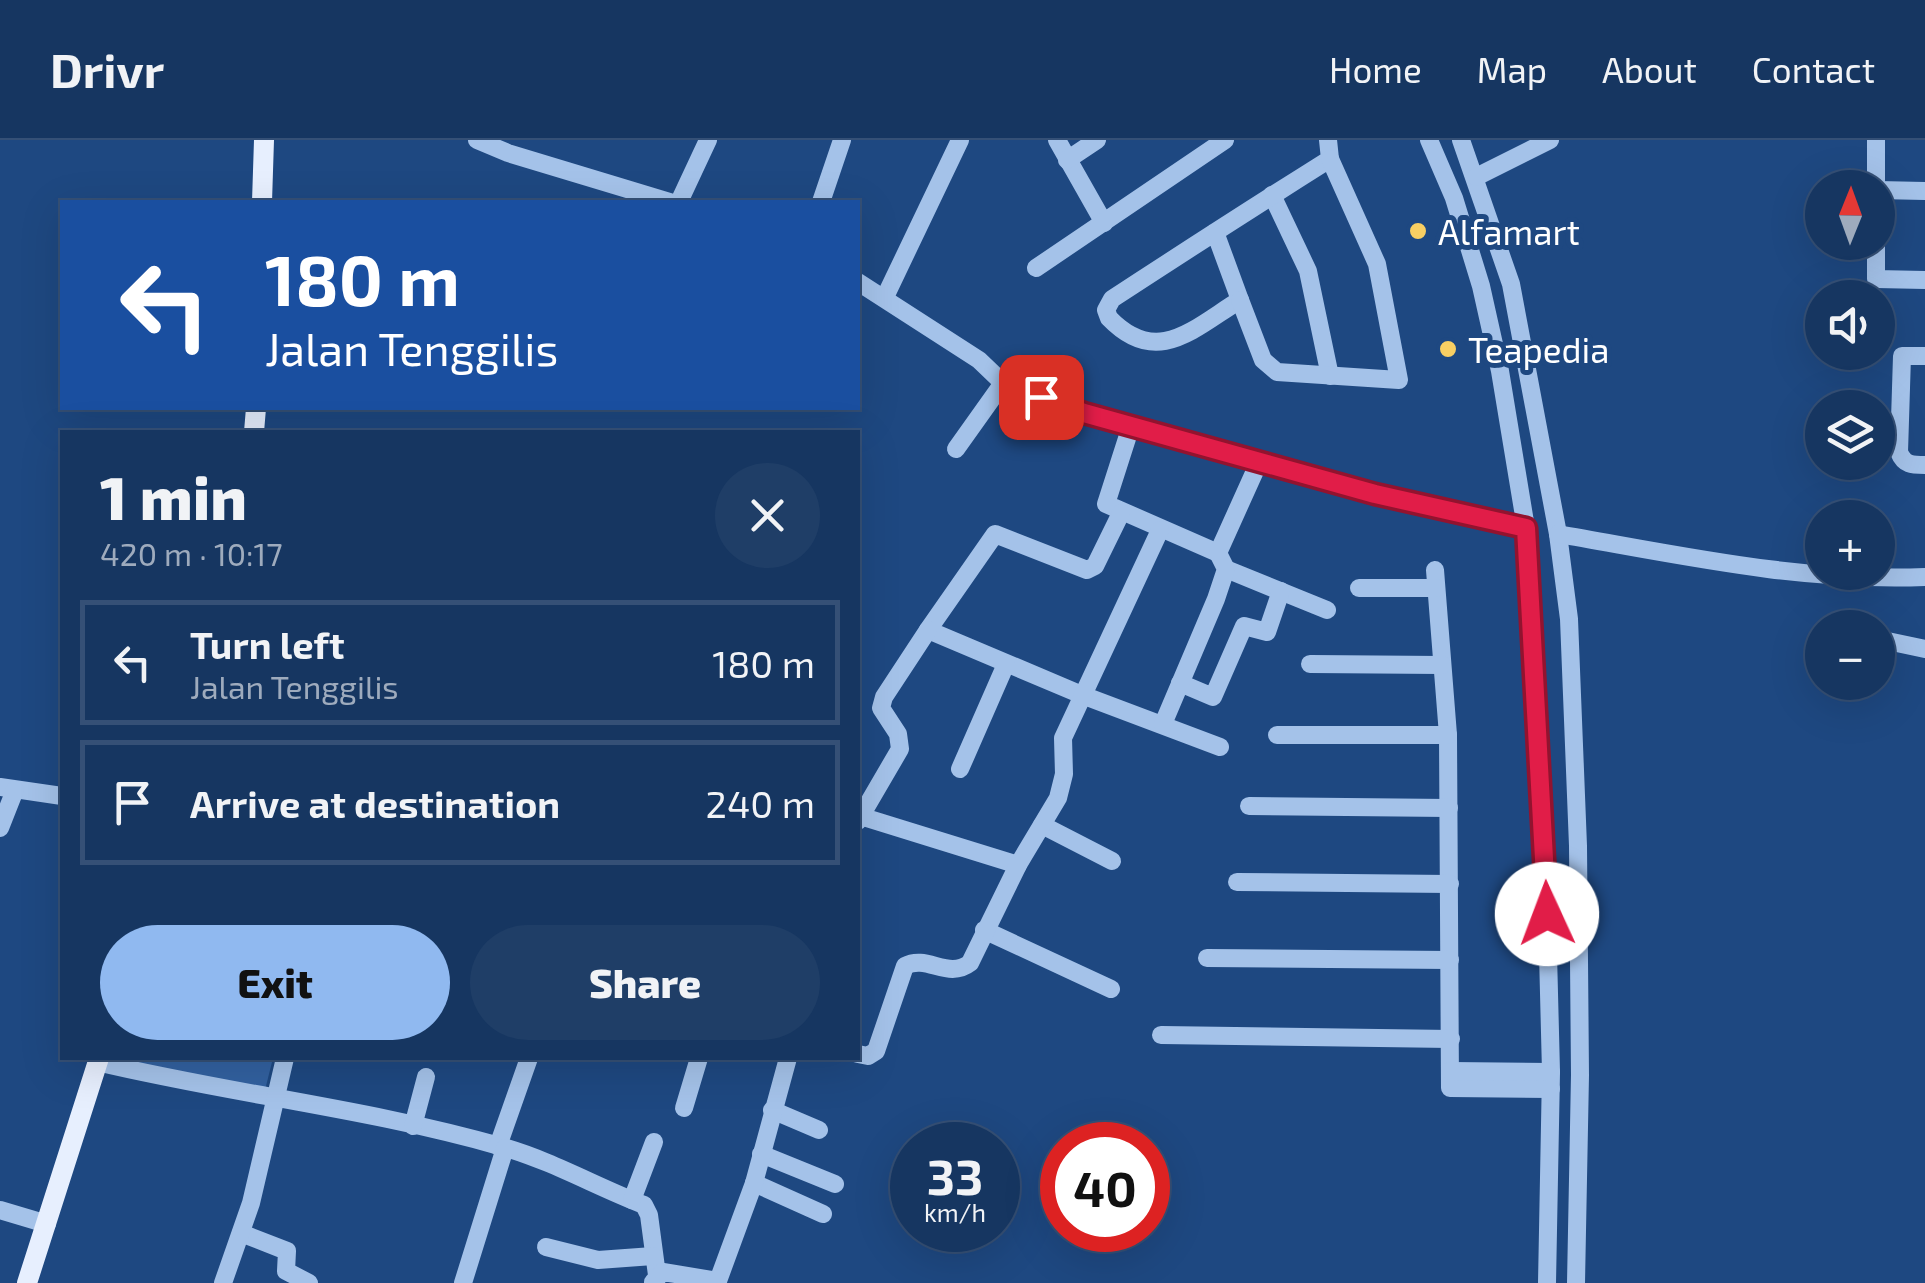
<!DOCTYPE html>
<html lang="en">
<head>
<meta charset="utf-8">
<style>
  :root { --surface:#163661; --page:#1f3e67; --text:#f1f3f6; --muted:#9eabbd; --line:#355076; --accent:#90b9f0 }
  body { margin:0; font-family:"Exo 2",sans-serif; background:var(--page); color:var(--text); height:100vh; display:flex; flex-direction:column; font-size:38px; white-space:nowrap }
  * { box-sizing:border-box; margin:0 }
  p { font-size:32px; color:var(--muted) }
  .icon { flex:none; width:55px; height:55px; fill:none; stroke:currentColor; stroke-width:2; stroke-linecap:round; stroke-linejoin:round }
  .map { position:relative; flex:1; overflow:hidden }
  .sheet { position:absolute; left:60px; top:290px; width:800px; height:630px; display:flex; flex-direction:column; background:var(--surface); border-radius:0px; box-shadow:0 10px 40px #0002,0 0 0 2px var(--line) }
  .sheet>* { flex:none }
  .hud { position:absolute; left:60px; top:60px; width:800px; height:210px; border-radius:0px; box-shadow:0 10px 40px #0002,0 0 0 2px var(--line); background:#1a4fa0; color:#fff; overflow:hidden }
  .needle { width:65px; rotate:1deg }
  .tools { position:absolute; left:1805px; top:30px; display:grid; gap:20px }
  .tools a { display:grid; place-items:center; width:90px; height:90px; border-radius:50%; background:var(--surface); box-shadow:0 10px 40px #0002,0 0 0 2px var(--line); font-size:50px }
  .speed { position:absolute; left:890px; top:982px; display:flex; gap:20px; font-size:50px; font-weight:700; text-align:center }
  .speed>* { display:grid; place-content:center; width:130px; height:130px; border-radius:50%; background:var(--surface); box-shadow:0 10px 40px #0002,0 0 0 2px var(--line); line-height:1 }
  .speed small { font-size:25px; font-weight:400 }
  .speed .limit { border:15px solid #d22; background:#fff; color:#111 }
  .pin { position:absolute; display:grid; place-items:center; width:85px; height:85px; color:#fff; margin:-42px; border-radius:20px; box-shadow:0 5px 15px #0006 }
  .me { position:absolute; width:110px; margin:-55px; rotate:358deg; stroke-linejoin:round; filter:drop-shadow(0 0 8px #0008) }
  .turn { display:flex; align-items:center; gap:35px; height:210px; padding:0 40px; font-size:45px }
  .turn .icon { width:130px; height:130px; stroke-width:2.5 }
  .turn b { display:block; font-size:70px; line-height:85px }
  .round { display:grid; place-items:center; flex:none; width:105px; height:105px; border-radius:52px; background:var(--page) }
  .summary { display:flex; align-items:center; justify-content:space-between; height:170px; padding:0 40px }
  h1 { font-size:60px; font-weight:800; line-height:75px }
  .action { display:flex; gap:20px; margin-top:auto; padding:20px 40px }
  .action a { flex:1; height:115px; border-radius:60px; background:var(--accent); color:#111; font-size:40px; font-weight:800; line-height:115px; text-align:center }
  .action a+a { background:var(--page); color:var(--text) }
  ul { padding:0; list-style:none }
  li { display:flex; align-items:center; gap:30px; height:125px; margin:0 20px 15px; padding:0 20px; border:5px solid var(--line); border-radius:0px }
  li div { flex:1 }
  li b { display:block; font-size:38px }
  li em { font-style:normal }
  header { display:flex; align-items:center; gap:60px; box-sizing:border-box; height:140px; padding:0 50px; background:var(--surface); border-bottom:2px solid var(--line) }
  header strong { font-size:48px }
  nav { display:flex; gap:55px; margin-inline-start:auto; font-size:35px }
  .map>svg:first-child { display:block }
  .green { fill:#3261a0 }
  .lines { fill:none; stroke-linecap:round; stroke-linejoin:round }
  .minor { stroke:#a4c2e9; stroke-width:18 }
  .major { stroke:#e7effe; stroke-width:20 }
  .route-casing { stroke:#92132f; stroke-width:25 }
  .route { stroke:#e11d48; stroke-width:18 }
  .poi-dot { fill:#f8cf63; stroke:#1e4881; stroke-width:4 }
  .labels { text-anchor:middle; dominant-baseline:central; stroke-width:10; stroke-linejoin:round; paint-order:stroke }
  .poi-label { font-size:35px; fill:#fff; stroke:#1e4881; text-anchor:start }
</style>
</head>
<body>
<header>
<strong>Drivr</strong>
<nav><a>Home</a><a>Map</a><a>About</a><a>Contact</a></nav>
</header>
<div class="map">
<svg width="1925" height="1143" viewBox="0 0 1925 1143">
  <rect width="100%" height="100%" fill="#1e4881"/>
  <polygon class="green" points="120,918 273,918 264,954"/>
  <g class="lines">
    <g class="minor">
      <polyline points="477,0 508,13 670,62"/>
      <polyline points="1057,0 1104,83"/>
      <polyline points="1429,0 1454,58 1481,146 1500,231 1526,388 1545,695 1551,932 1547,1143"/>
      <polyline points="1461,0 1511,144 1558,394 1569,479 1578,706 1580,935 1576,1143"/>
      <polyline points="1876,0 1876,48"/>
      <polyline points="1067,20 1097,0"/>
      <polyline points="1476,37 1550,0"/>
      <polyline points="1878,50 1925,51"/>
      <polyline points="1272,55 1308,131 1330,236"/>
      <polyline points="679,62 708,0"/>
      <polyline points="821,62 842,0"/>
      <path d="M1215,92L1240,160C1194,188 1157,228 1109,178L1106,170L1112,159C1184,112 1257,65 1330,19L1328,0"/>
      <polyline points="1876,102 1876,139 1925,140"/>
      <polyline points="1036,128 1225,0"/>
      <polyline points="858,142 979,220 1003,243 1084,273 1375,354 1526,388"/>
      <polyline points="885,157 960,0"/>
      <polyline points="1240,160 1263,220 1277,232 1399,240 1377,124 1330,19"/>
      <path d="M1925,216H1902L1899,312C1904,325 1912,325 1925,325"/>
      <polyline points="1131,286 1106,364 1218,413"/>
      <polyline points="956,309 1003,243"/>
      <polyline points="1121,373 1095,426 1087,430 995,394 928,490 1082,555 1220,607"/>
      <path d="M1558,394C1680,415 1800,442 1925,437"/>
      <polyline points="1226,429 1327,470"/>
      <polyline points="1435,430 1448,595 1450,948 1551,949"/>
      <polyline points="1359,448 1436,448"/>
      <polyline points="1878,499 1925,509"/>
      <polyline points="1310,524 1442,525"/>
      <polyline points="1180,543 1213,557 1244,486 1267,492 1281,451"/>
      <polyline points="1163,584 1216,459 1226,429 1218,413 1259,322"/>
      <polyline points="1277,595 1448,595"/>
      <polyline points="960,629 1006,524"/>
      <polyline points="0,647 62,656"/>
      <polyline points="1249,666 1449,668"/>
      <polyline points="860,676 1018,725"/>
      <polyline points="858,681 900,609 898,594 881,568 884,557 928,490"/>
      <polyline points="1042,685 1112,721"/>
      <polyline points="0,688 15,650"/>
      <polyline points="1237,742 1450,744"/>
      <polyline points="984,790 1111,849"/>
      <polyline points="1207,818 1450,820"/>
      <polyline points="1161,895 1451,899"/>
      <path d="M858,914L868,916L876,911L905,826C927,814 948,840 970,823L1018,725L1058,658L1064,634L1063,598L1160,390"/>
      <path d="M97,922C231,954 371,969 503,1007C552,1021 597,1047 644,1065L649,1075L657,1135"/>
      <polyline points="1450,931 1551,932"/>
      <polyline points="684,968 699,918"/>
      <polyline points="772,970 819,990"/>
      <polyline points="413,986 426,937"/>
      <polyline points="498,1006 529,918"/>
      <polyline points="761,1014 835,1044"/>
      <polyline points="754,1043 823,1074"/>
      <polyline points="632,1060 654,1002"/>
      <polyline points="0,1070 47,1084"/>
      <polyline points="241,1093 287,1111 286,1131 309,1143"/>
      <polyline points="546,1107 598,1120 653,1116"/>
      <polyline points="653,1142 663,1132 718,1141 754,1043 788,918"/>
      <polyline points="223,1143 251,1063 285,918"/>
      <polyline points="463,1143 505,1008"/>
    </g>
    <g class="major">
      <polyline points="262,62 264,0"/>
      <polyline points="254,292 256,268"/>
      <polyline points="27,1143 99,918"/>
    </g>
  </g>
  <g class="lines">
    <defs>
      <polyline id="route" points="1041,257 1084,273 1375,354 1526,388 1547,774"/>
    </defs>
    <use href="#route" class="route-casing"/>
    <use href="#route" class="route"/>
  </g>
  <g class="poi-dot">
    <circle cx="1418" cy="91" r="10"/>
    <circle cx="1448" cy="209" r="10"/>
  </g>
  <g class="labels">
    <g class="poi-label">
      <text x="1438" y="91">Alfamart</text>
      <text x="1468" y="209">Teapedia</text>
    </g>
  </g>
</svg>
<div class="tools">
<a><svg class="needle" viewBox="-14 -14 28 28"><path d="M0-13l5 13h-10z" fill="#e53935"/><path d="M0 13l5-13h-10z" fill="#9eabbd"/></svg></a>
<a><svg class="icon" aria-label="sound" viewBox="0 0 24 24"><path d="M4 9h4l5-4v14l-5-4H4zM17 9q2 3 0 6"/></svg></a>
<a><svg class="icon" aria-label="layers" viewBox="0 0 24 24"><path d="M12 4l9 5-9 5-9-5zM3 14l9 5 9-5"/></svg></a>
<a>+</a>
<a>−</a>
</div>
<div class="speed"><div>33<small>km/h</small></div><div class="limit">40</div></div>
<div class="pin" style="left:1041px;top:257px;background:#d93025"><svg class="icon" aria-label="arrive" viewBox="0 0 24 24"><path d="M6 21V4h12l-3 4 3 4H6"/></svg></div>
<svg class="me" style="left:1547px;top:774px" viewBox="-20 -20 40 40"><circle r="19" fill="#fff"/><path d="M0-13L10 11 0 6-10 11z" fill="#e11d48"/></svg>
<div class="hud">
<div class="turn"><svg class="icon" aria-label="left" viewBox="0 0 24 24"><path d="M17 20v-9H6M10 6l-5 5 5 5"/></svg><div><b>180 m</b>Jalan Tenggilis</div></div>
</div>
<section class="sheet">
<div class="summary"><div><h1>1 min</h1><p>420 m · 10:17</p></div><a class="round"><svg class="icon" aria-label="close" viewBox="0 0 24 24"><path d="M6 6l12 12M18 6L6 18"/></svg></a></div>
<ul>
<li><svg class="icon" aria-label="left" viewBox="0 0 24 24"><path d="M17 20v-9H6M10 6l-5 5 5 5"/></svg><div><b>Turn left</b><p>Jalan Tenggilis</p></div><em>180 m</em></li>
<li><svg class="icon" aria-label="arrive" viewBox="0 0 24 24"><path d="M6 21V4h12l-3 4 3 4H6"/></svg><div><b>Arrive at destination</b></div><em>240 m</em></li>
</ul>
<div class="action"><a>Exit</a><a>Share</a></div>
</section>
</div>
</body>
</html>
